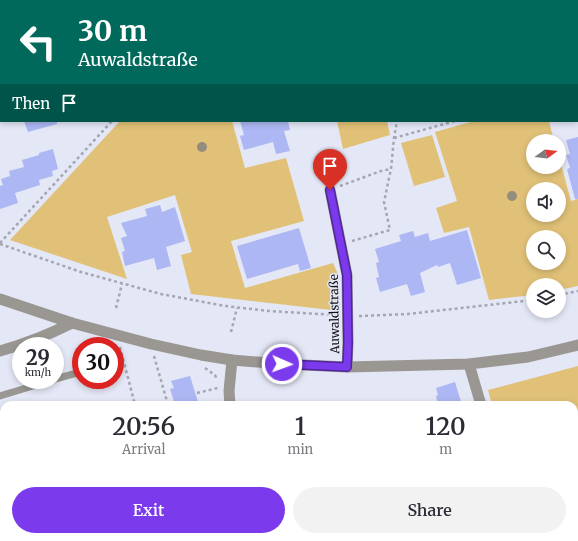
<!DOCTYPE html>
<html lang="en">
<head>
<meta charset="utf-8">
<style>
  :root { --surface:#fff; --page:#f2f2f3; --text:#2b2b33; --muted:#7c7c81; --accent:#7c3aed }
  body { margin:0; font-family:Merriweather,serif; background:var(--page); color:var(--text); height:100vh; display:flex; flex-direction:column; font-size:15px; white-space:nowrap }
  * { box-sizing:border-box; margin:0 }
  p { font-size:13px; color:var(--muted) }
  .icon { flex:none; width:22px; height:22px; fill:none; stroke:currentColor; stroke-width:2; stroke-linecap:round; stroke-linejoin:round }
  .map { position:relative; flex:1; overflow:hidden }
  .details { position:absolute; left:0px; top:401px; width:578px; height:140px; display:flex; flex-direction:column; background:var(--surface); border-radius:12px 12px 0 0; box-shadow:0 2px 6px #0003 }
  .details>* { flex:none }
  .hud { position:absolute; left:0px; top:0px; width:578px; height:122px; box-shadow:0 2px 6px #0003; background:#00695c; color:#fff; overflow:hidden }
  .needle { width:26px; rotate:75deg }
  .fabs { position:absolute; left:526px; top:134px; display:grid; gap:8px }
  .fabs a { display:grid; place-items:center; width:40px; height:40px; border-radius:50%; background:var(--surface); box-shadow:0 2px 6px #0003; font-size:20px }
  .speed { position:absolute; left:12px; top:337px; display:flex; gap:8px; font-size:20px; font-weight:700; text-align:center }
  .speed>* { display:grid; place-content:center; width:52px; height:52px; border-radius:50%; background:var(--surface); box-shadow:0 2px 6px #0003; line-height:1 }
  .speed small { font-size:10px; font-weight:400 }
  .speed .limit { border:6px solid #d22; background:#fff; color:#111 }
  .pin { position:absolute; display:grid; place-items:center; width:34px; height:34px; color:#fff; margin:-41px -17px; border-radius:50% 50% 50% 0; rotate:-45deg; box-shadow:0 0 4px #0007 }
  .pin .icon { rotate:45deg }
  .me { position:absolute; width:44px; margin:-22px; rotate:92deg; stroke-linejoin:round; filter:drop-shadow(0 0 3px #0008) }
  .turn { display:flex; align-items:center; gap:14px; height:84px; padding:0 12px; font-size:18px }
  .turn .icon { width:52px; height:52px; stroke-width:2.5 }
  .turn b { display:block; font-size:28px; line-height:34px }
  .then { display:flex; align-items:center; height:38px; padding:0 12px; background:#0003; gap:8px; font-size:15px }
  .eta { display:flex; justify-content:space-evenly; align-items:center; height:68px; text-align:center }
  .eta b { font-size:24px; font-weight:600; line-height:28px }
  .primary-button { display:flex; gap:8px; margin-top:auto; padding:8px 12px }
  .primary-button a { flex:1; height:46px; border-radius:24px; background:var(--accent); color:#fff; font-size:16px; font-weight:600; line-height:46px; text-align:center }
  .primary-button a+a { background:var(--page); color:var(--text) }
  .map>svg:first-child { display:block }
  .built { fill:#d7dcf1 }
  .green { fill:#e0c177; fill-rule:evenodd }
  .building { fill:#adb7f3 }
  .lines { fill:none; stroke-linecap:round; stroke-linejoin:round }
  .path { stroke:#a4a6b1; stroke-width:2.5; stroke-dasharray:3 3; stroke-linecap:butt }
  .service { stroke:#9a9792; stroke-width:7 }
  .minor { stroke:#9a9792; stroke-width:11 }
  .tree { fill:#938c7f }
  .route-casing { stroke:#51269a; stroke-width:10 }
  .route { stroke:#7c3aed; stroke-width:7 }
  .labels { text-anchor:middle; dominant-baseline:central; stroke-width:3; stroke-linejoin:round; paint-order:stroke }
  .street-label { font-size:12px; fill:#0f1014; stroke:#e4e7f5 }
</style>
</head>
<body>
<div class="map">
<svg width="578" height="541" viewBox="0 0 578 541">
  <rect width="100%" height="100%" fill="#e4e7f5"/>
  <rect class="built" x="425" y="0" width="78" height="1"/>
  <g class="green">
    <polygon points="120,121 232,121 245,168 286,158 304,221 231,241 245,288 333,263 338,274 340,311 191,294 181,255 192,252 175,195 107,217 127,279 10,240"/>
    <polygon points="337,121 387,121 390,135 343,149"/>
    <path d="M474,121H549L554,141H533V167H559V157L571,201L578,199V286L559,290V285H533V295L489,300L469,227L444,233L436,208L457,201L435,132ZM533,189H559V215H533ZM533,237H559V263H533Z"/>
    <polygon points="432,135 445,177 414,186 401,143"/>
    <polygon points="578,366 578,416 574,417 574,405 492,405 488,390"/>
  </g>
  <g class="building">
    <polygon points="24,121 57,121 57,124 28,132"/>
    <polygon points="240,121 288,121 290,130 284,131 290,151 276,154 273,142 244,150 240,136 244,135"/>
    <polygon points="578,137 578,199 575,199 567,169 570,168 566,155 570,154 566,140"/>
    <polygon points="53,149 58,169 52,171 53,176 39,180 40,185 15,193 18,203 0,209 0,186 3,185 1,179 10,176 9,171 24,167 22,160 39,155 39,153"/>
    <polygon points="160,205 162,212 175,207 185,241 166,247 171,266 157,270 154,258 125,266 122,252 125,251 121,238 127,236 121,223 147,216 145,209"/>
    <polygon points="299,228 311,268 300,271 298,264 247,279 237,246"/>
    <polygon points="467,230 481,278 457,285 450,263 438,267 437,265 420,273 425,292 411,296 407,284 380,292 376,278 379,277 376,263 379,262 375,249 401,241 399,235 413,231 415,237 428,233 430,241"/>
    <polygon points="190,376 199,405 175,405 170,389 174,388 171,381"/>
    <polygon points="455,382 462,405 438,405 436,396 438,395 436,388"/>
  </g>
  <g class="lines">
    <g class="path">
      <polyline points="57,0 58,1"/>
      <polyline points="170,0 171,1"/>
      <polyline points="223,1 225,0"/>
      <polyline points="229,1 229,0"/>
      <polyline points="510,1 510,0"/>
      <polyline points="0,44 1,47"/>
      <polyline points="577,86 578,86"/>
      <polyline points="394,138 455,121"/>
      <polyline points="340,186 381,171 391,169 394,138 397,121"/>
      <polyline points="352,241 390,230 384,202 391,169"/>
      <polyline points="0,243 112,121"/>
      <polyline points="0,244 81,272 161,294 225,306 269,311 336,315"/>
      <polyline points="559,295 578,291"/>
      <polyline points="116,308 122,284"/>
      <polyline points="359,316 408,314 533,300"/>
      <polyline points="231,332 237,308"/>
      <polyline points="120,347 135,405"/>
      <polyline points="154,356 168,405"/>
      <polyline points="205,368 215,375 217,380"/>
      <polyline points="197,393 218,388"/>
      <polyline points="574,462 578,460"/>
      <polyline points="0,464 4,463"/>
      <polyline points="49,537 51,541"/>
      <polyline points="208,537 209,541"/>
      <polyline points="554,537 556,541"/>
      <polyline points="18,541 19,537"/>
      <polyline points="523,541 528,540"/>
    </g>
    <g class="service">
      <polyline points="85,0 86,1"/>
      <polyline points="241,1 243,0"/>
      <polyline points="55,379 77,373"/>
      <polyline points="0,396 53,380"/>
    </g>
    <g class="minor">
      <polyline points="0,77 1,77"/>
      <polyline points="330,190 347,275 348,343 347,367"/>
      <polyline points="0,299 72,323 151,344 201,355 232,360 282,364 347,367 469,364 528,357 578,345"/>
      <path d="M0,351C25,344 48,335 72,323"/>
      <polyline points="469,364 481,405"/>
      <polyline points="230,405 229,391 232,360"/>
      <polyline points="0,513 4,521"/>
      <polyline points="271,537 272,541"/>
    </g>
  </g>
  <g class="tree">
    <circle cx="202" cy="147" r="5"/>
    <circle cx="512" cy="196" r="5"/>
  </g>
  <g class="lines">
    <defs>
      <polyline id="route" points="282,364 347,367 348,343 347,275 330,190"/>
    </defs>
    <use href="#route" class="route-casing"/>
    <use href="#route" class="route"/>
  </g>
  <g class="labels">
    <g class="street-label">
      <text transform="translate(334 314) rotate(-91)">Auwaldstraße</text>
    </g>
  </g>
</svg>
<div class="fabs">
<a><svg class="needle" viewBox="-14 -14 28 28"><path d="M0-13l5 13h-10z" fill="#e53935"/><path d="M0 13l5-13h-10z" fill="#7c7c81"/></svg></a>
<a><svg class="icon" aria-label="sound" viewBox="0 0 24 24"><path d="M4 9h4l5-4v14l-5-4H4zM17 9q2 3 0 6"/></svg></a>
<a><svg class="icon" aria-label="search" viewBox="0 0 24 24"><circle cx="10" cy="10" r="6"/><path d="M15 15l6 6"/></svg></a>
<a><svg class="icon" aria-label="layers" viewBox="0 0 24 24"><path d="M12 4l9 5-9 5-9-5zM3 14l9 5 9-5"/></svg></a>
</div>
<div class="speed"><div>29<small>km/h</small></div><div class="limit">30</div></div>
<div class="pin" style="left:330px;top:190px;background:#d93025"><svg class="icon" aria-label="arrive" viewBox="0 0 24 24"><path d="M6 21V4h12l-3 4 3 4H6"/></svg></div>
<svg class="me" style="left:282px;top:364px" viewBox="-20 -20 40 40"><circle r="17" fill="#7c3aed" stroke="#fff" stroke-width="3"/><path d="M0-11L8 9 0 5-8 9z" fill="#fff"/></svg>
<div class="hud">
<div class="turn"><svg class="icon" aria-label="left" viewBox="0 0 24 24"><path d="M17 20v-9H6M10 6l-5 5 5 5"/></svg><div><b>30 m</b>Auwaldstraße</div></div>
<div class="then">Then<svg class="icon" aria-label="arrive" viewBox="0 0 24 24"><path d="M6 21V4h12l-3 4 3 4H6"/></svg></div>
</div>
<section class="details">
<div class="eta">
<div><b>20:56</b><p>Arrival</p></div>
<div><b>1</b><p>min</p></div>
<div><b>120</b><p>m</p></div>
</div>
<div class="primary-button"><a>Exit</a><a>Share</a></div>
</section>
</div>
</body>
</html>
